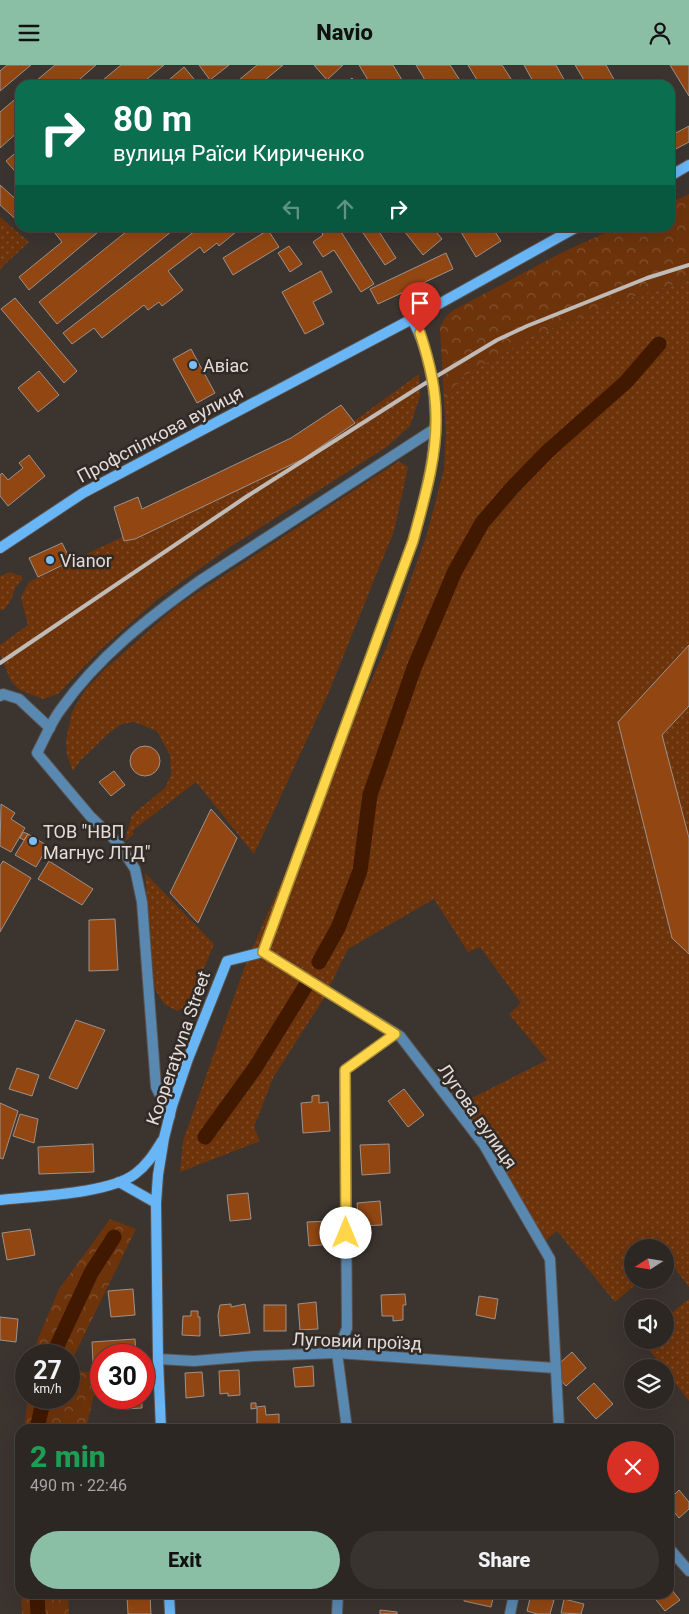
<!DOCTYPE html>
<html lang="en">
<head>
<meta charset="utf-8">
<style>
  :root { --surface:#2d2723; --page:#393330; --text:#f1f3f6; --muted:#a7a5a6; --line:#484441; --accent:#8abfa5 }
  body { margin:0; font-family:Roboto,sans-serif; background:var(--page); color:var(--text); height:100vh; display:flex; flex-direction:column; font-size:19px; white-space:nowrap }
  * { box-sizing:border-box; margin:0 }
  p { font-size:16px; color:var(--muted) }
  .icon { flex:none; width:28px; height:28px; fill:none; stroke:currentColor; stroke-width:2; stroke-linecap:round; stroke-linejoin:round }
  .map { position:relative; flex:1; overflow:hidden }
  .side { position:absolute; left:15px; top:1359px; width:659px; height:175px; display:flex; flex-direction:column; background:var(--surface); border-radius:15px; box-shadow:0 5px 20px #0002,0 0 0 1px var(--line) }
  .side>* { flex:none }
  .guide { position:absolute; left:15px; top:15px; width:660px; height:152px; border-radius:15px; box-shadow:0 5px 20px #0002,0 0 0 1px var(--line); background:#0b6e4f; color:#fff; overflow:hidden }
  .needle { width:32px; rotate:258deg }
  .controls { position:absolute; left:624px; top:1174px; display:grid; gap:10px }
  .controls a { display:grid; place-items:center; width:50px; height:50px; border-radius:50%; background:var(--surface); box-shadow:0 5px 20px #0002,0 0 0 1px var(--line); font-size:25px }
  .speed { position:absolute; left:15px; top:1279px; display:flex; gap:10px; font-size:25px; font-weight:700; text-align:center }
  .speed>* { display:grid; place-content:center; width:65px; height:65px; border-radius:50%; background:var(--surface); box-shadow:0 5px 20px #0002,0 0 0 1px var(--line); line-height:1 }
  .speed small { font-size:12px; font-weight:400 }
  .speed .limit { border:8px solid #d22; background:#fff; color:#111 }
  .pin { position:absolute; display:grid; place-items:center; width:42px; height:42px; color:#fff; margin:-51px -21px; border-radius:50% 50% 50% 0; rotate:-45deg; box-shadow:0 0 5px #0007 }
  .pin .icon { rotate:45deg }
  .me { position:absolute; width:55px; margin:-28px; rotate:0deg; stroke-linejoin:round; filter:drop-shadow(0 0 4px #0008) }
  .turn { display:flex; align-items:center; gap:18px; height:105px; padding:0 15px; font-size:22px }
  .turn .icon { width:65px; height:65px; stroke-width:2.5 }
  .turn b { display:block; font-size:35px; line-height:42px }
  .lanes { display:flex; align-items:center; height:48px; padding:0 15px; background:#0003; justify-content:center; gap:25px; direction:ltr }
  .lanes .off { opacity:.35 }
  .round { display:grid; place-items:center; flex:none; width:52px; height:52px; border-radius:26px; background:var(--page) }
  .summary { display:flex; align-items:center; justify-content:space-between; height:85px; padding:0 15px }
  h1 { font-size:30px; font-weight:800; line-height:38px; color:#1e9e55 }
  .action { display:flex; gap:10px; margin-top:auto; padding:10px 15px }
  .action a { flex:1; height:58px; border-radius:30px; background:var(--accent); color:#111; font-size:20px; font-weight:800; line-height:58px; text-align:center }
  .action a+a { background:var(--page); color:var(--text) }
  header { display:flex; justify-content:space-between; align-items:center; height:65px; padding:0 15px; background:var(--accent); color:#111; font-size:22px; font-weight:800 }
  .map>svg:first-child { display:block }
  .grass { fill:url(#grass-dots) }
  .forest { fill:url(#forest-crowns) }
  .lines { fill:none; stroke-linecap:round; stroke-linejoin:round }
  .canal { stroke:#401900; stroke-width:15 }
  .building { fill:#924712; stroke:#9c928d }
  .street-casing { stroke:#5a524e; stroke-width:12 }
  .secondary-casing { stroke:#5a524e; stroke-width:12 }
  .street { stroke:#5988b1; stroke-width:10 }
  .secondary { stroke:#69b6f7; stroke-width:10 }
  .rail { stroke:#c0bbb7; stroke-width:4 }
  .route-casing { stroke:#a68a30; stroke-width:12 }
  .route { stroke:#ffd54a; stroke-width:9 }
  .poi-dot { fill:#7abef8; stroke:#312a25; stroke-width:2 }
  .labels { text-anchor:middle; dominant-baseline:central; stroke-width:5; stroke-linejoin:round; paint-order:stroke }
  .poi-label { font-size:18px; fill:#e2ddda; stroke:#312a25; text-anchor:start }
  .street-label { font-size:18px; fill:#e2ddda; stroke:#312a25 }
</style>
</head>
<body>
<header><svg class="icon" aria-label="menu" viewBox="0 0 24 24"><path d="M4 6h16M4 12h16M4 18h16"/></svg>Navio<svg class="icon" aria-label="person" viewBox="0 0 24 24"><circle cx="12" cy="8" r="4"/><path d="M4 21q1-7 8-7t8 7"/></svg></header>
<div class="map">
<svg width="689" height="1549" viewBox="0 0 689 1549">
  <defs>
    <pattern id="grass-dots" width="8" height="8" patternUnits="userSpaceOnUse" patternTransform="scale(1.25)"><rect width="8" height="8" fill="#6d340c"/><path d="M2 2h.1M6 6h.1" fill="none" stroke="#82512f" stroke-width="1.8" stroke-linecap="round"/></pattern>
    <pattern id="forest-crowns" width="20" height="18" patternUnits="userSpaceOnUse" patternTransform="scale(1.25)"><rect width="20" height="18" fill="#6d340c"/><path d="M2 6a3 3 0 1 1 6 0M12 15a3 3 0 1 1 6 0" fill="none" stroke="#82512f"/></pattern>
  </defs>
  <rect width="100%" height="100%" fill="#3c342f"/>
  <g class="grass">
    <polygon points="0,152 29,177 3,201 0,206"/>
    <polygon points="689,215 689,1222 667,1193 665,1194 665,1182 632,1182 632,1215 641,1215 615,1237 557,1166 544,1177 458,1040 547,995 509,949 521,938 480,882 468,887 434,834 348,884 324,933 273,1013 254,1062 260,1076 180,1107 183,1076 246,898 336,692 387,581 427,469 444,404 446,367 444,337 462,312 535,270 622,235"/>
    <polygon points="419,309 420,331 410,361 388,381 230,482 159,533 101,584 58,629 43,634 20,625 11,616 0,589 0,580 28,560 21,532 29,517 122,472 134,470 304,388 357,354"/>
    <polygon points="399,396 408,402 394,466 328,629 254,789 196,717 132,766 134,769 125,776 132,750 165,723 171,710 170,690 157,666 134,657 122,659 110,667 80,696 73,706 67,690 66,675 72,647 85,625 105,604 177,541"/>
    <polygon points="11,507 16,510 21,510 22,515 15,523 12,533 5,544 0,545 0,511"/>
    <polygon points="145,808 214,879 189,939 177,946 164,939 155,924"/>
    <polygon points="689,1234 689,1336 665,1305 665,1302 663,1302 641,1275 665,1275 665,1253"/>
  </g>
  <g class="forest">
    <polygon points="689,129 689,215 622,235 535,270 462,312 444,337 440,262 445,253 452,246 563,187 616,163 670,162 670,138"/>
    <polygon points="110,1154 136,1164 69,1301 69,1290 33,1290 34,1283 59,1224"/>
    <polygon points="69,1305 99,1308 86,1364 24,1364 28,1333 69,1332"/>
    <polygon points="20,1428 20,1517 18,1483"/>
    <polygon points="21,1529 68,1529 69,1549 22,1549"/>
  </g>
  <g class="lines">
    <g class="canal">
      <polyline points="319,897 338,863 360,806 370,730 414,603 455,506 482,458 512,423 548,386 626,317 659,279"/>
      <polyline points="205,1072 255,1003 305,922"/>
      <polyline points="54,1290 57,1281 91,1208 114,1172"/>
      <polyline points="37,1364 44,1332"/>
      <polyline points="37,1529 38,1549"/>
    </g>
  </g>
  <g class="building">
    <polygon points="7,0 31,0 0,26 0,6"/>
    <polygon points="55,0 96,0 73,20 31,20"/>
    <polygon points="121,0 164,0 140,20 97,20"/>
    <polygon points="199,0 229,0 210,15"/>
    <polygon points="257,0 283,0 259,20 233,20"/>
    <polygon points="314,0 343,0 327,15"/>
    <polygon points="359,0 393,0 405,20 371,20"/>
    <polygon points="416,0 450,0 463,20 428,20"/>
    <polygon points="468,0 502,0 515,20 480,20"/>
    <polygon points="524,0 556,0 567,20 535,20"/>
    <polygon points="575,0 606,0 617,20 587,20"/>
    <polygon points="670,0 689,0 689,31"/>
    <polygon points="184,2 199,20 163,20"/>
    <polygon points="352,13 358,20 344,20"/>
    <polygon points="20,30 20,65 0,83 0,47"/>
    <polygon points="689,61 689,77 670,87 670,71"/>
    <polygon points="20,84 20,112 6,96"/>
    <polygon points="0,120 20,138 20,158 0,140"/>
    <polygon points="61,162 104,162 29,225 19,212 62,177 55,168"/>
    <polygon points="132,162 177,162 57,259 39,237"/>
    <polygon points="200,162 242,162 219,181 217,178 204,188 200,182 168,206 183,225 162,241 159,237 148,245 144,240 102,273 94,263 72,279 63,268"/>
    <polygon points="319,162 338,162 374,219 361,227 334,185 323,192 313,177 323,170"/>
    <polygon points="359,162 376,162 396,193 385,200"/>
    <polygon points="401,162 432,162 442,174 423,190"/>
    <polygon points="458,162 492,162 501,176 476,192"/>
    <polygon points="268,165 279,182 233,210 223,193"/>
    <polygon points="289,181 302,199 290,207 278,188"/>
    <polygon points="446,188 453,204 378,239 370,224"/>
    <polygon points="321,206 332,227 313,237 324,259 305,269 282,227"/>
    <polygon points="15,233 77,306 64,318 1,244"/>
    <polygon points="191,284 215,328 197,338 173,294"/>
    <polygon points="39,306 59,330 38,347 18,323"/>
    <polygon points="341,340 355,358 303,394 135,474 124,476 114,442 138,432 142,444 291,373"/>
    <polygon points="29,390 45,411 8,441 0,431 0,410 2,408 8,415 23,403 19,398"/>
    <polygon points="62,478 71,496 38,512 29,493"/>
    <polygon points="689,580 689,641 662,670 689,773 689,889 672,873 618,657"/>
    <circle cx="145" cy="696" r="15"/>
    <polygon points="114,706 125,720 111,731 99,717"/>
    <polygon points="1,739 15,748 11,754 25,763 11,787 0,781"/>
    <polygon points="211,744 237,773 198,858 170,828"/>
    <polygon points="23,767 28,769 24,775 20,773"/>
    <polygon points="28,769 48,781 36,802 15,790"/>
    <polygon points="3,796 31,813 0,867 0,801"/>
    <polygon points="49,796 93,824 82,840 38,814"/>
    <polygon points="115,854 118,905 89,906 89,855"/>
    <polygon points="76,955 105,965 77,1024 49,1013"/>
    <polygon points="17,1003 39,1010 32,1031 9,1024"/>
    <polygon points="404,1024 424,1050 408,1062 388,1036"/>
    <polygon points="319,1030 319,1038 328,1037 330,1066 303,1068 301,1038 312,1037 312,1031"/>
    <polygon points="0,1038 18,1046 3,1094 0,1093"/>
    <polygon points="20,1049 38,1054 34,1078 13,1071"/>
    <polygon points="93,1079 94,1107 39,1109 38,1082"/>
    <polygon points="389,1079 390,1108 362,1110 360,1080"/>
    <polygon points="248,1128 251,1154 230,1156 227,1130"/>
    <polygon points="380,1136 382,1160 359,1161 357,1138"/>
    <polygon points="330,1156 332,1179 309,1181 307,1157"/>
    <polygon points="30,1164 35,1190 7,1195 2,1168"/>
    <polygon points="133,1224 135,1250 111,1252 108,1226"/>
    <polygon points="405,1229 406,1240 403,1240 403,1255 393,1256 393,1251 382,1251 381,1230"/>
    <polygon points="479,1231 498,1234 495,1254 476,1250"/>
    <polygon points="316,1237 318,1264 300,1265 298,1239"/>
    <polygon points="231,1239 231,1242 245,1239 250,1268 220,1271 218,1250 220,1240"/>
    <rect x="264" y="1240" width="22" height="26"/>
    <polygon points="191,1246 198,1246 198,1252 200,1252 200,1271 182,1270 183,1251 191,1251"/>
    <polygon points="0,1252 18,1254 16,1277 0,1275"/>
    <polygon points="135,1274 136,1290 101,1290 101,1297 93,1298 92,1277"/>
    <polygon points="572,1287 586,1303 566,1321 552,1305"/>
    <polygon points="313,1301 314,1321 295,1322 293,1303"/>
    <polygon points="239,1305 240,1330 228,1331 228,1328 220,1329 219,1306"/>
    <polygon points="202,1307 204,1331 186,1333 185,1308"/>
    <polygon points="594,1318 613,1339 596,1354 577,1333"/>
    <polygon points="124,1332 142,1332 142,1343 125,1344"/>
    <polygon points="251,1338 256,1338 256,1342 265,1341 266,1350 279,1349 279,1359 270,1360 270,1364 257,1364 257,1343 251,1344"/>
    <polygon points="679,1425 689,1437 689,1444 679,1453 669,1441 669,1435"/>
    <polygon points="671,1524 680,1535 665,1546 656,1535 665,1529 669,1529 669,1526"/>
    <polygon points="465,1529 494,1529 491,1542 464,1536"/>
    <polygon points="531,1529 554,1535 550,1549 537,1549 527,1546"/>
    <polygon points="150,1530 151,1549 128,1549 127,1531"/>
    <polygon points="564,1534 584,1539 581,1549 561,1548"/>
    <polygon points="380,1545 397,1547 397,1549 380,1549"/>
  </g>
  <g class="lines">
    <defs>
      <g id="street">
        <polyline points="0,631 3,629 19,634 50,663"/>
        <polyline points="263,887 400,971 484,1080 550,1194 559,1362 560,1364"/>
        <path d="M170,1051L156,1022L142,837L135,804L118,778L90,751L37,688C45,673 51,657 61,644C98,592 149,552 201,515L436,363"/>
        <polyline points="158,1294 194,1296 254,1291 337,1288 555,1303"/>
        <polyline points="347,1364 337,1288 347,1263 345,1005 395,969"/>
        <polyline points="669,1483 689,1506"/>
        <polyline points="337,1549 338,1529"/>
        <polyline points="510,1549 514,1529"/>
      </g>
      <g id="secondary">
        <polyline points="670,111 689,100"/>
        <polyline points="0,483 83,428 412,254 577,162"/>
        <polyline points="119,1117 156,1138"/>
        <path d="M0,1135C35,1131 108,1129 135,1109C147,1100 154,1089 162,1076"/>
        <path d="M161,1364L158,1294L156,1138L158,1110L164,1073L172,1041L188,994L227,896L263,887L413,476C429,418 443,365 430,305C426,286 421,270 412,254"/>
        <polyline points="169,1529 170,1549"/>
      </g>
    </defs>
    <use href="#street" class="street-casing"/>
    <use href="#secondary" class="secondary-casing"/>
    <use href="#street" class="street"/>
    <use href="#secondary" class="secondary"/>
    <polyline class="rail" points="0,598 246,432 432,314 497,275 527,261 647,213 689,200"/>
  </g>
  <g class="lines">
    <defs>
      <path id="route" d="M346,1168L345,1005L395,969L263,887L413,476C424,435 437,393 436,351C436,322 429,295 420,268"/>
    </defs>
    <use href="#route" class="route-casing"/>
    <use href="#route" class="route"/>
  </g>
  <g class="poi-dot">
    <circle cx="193" cy="300" r="5"/>
    <circle cx="50" cy="495" r="5"/>
    <circle cx="33" cy="776" r="5"/>
  </g>
  <g class="labels">
    <g class="poi-label">
      <text x="203" y="300">Авіас</text>
      <text x="60" y="495">Vianor</text>
      <text x="43" y="766">ТОВ "НВП<tspan x="43" dy="21">Магнус ЛТД"</tspan></text>
    </g>
    <g class="street-label">
      <text transform="translate(160 369) rotate(-28)">Профспілкова вулиця</text>
      <text transform="translate(178 983) rotate(-71)">Kooperatyvna Street</text>
      <text transform="translate(478 1051) rotate(55)">Лугова вулиця</text>
      <text transform="translate(357 1276) rotate(2)">Луговий проїзд</text>
    </g>
  </g>
</svg>
<div class="controls">
<a><svg class="needle" viewBox="-14 -14 28 28"><path d="M0-13l5 13h-10z" fill="#e53935"/><path d="M0 13l5-13h-10z" fill="#a7a5a6"/></svg></a>
<a><svg class="icon" aria-label="sound" viewBox="0 0 24 24"><path d="M4 9h4l5-4v14l-5-4H4zM17 9q2 3 0 6"/></svg></a>
<a><svg class="icon" aria-label="layers" viewBox="0 0 24 24"><path d="M12 4l9 5-9 5-9-5zM3 14l9 5 9-5"/></svg></a>
</div>
<div class="speed"><div>27<small>km/h</small></div><div class="limit">30</div></div>
<div class="pin" style="left:420px;top:268px;background:#d93025"><svg class="icon" aria-label="arrive" viewBox="0 0 24 24"><path d="M6 21V4h12l-3 4 3 4H6"/></svg></div>
<svg class="me" style="left:346px;top:1168px" viewBox="-20 -20 40 40"><circle r="19" fill="#fff"/><path d="M0-13L10 11 0 6-10 11z" fill="#ffd54a"/></svg>
<div class="guide">
<div class="turn"><svg class="icon" aria-label="right" viewBox="0 0 24 24"><path d="M7 20v-9h11M14 6l5 5-5 5"/></svg><div><b>80 m</b>вулиця Раїси Кириченко</div></div>
<div class="lanes"><svg class="icon off" aria-label="left" viewBox="0 0 24 24"><path d="M17 20v-9H6M10 6l-5 5 5 5"/></svg><svg class="icon off" aria-label="ahead" viewBox="0 0 24 24"><path d="M12 20V5M6 11l6-6 6 6"/></svg><svg class="icon" aria-label="right" viewBox="0 0 24 24"><path d="M7 20v-9h11M14 6l5 5-5 5"/></svg></div>
</div>
<section class="side">
<div class="summary"><div><h1>2 min</h1><p>490 m · 22:46</p></div><a class="round" style="background:#d93025;color:#fff"><svg class="icon" aria-label="close" viewBox="0 0 24 24"><path d="M6 6l12 12M18 6L6 18"/></svg></a></div>
<div class="action"><a>Exit</a><a>Share</a></div>
</section>
</div>
</body>
</html>
